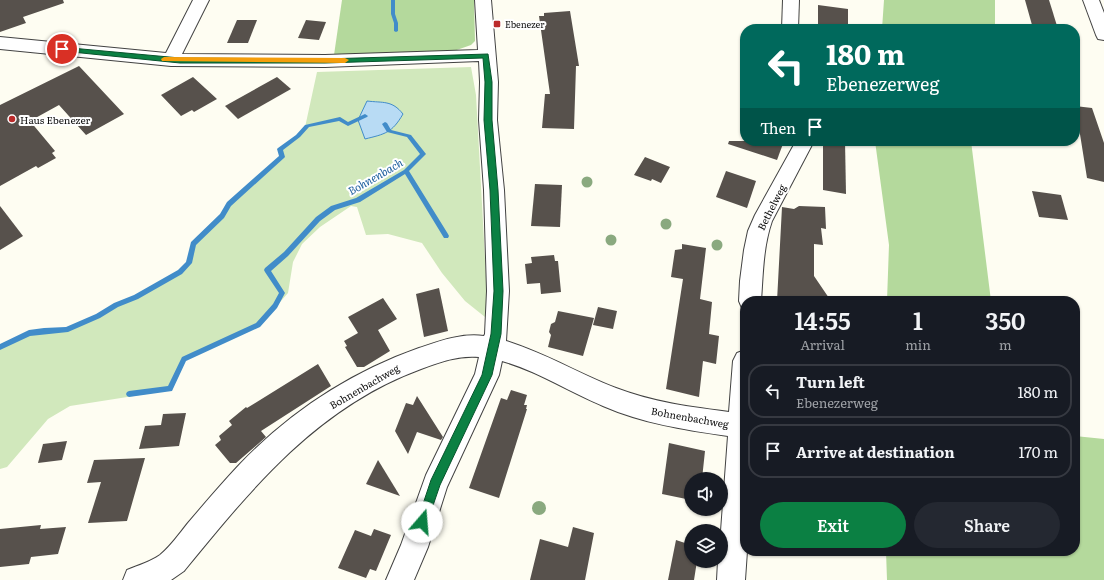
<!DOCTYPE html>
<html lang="en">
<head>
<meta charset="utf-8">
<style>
  :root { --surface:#171b24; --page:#242831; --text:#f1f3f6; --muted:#9ea1a6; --line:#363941; --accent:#0b8043 }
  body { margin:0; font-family:Literata,serif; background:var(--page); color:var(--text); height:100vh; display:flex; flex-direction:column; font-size:15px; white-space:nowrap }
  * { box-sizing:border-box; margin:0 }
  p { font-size:13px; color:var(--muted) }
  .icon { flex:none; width:22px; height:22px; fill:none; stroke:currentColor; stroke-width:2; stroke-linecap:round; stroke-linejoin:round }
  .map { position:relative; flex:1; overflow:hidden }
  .drawer { position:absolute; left:740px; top:296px; width:340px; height:260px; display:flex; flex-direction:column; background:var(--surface); border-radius:16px; box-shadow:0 1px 3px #0004 }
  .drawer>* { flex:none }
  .top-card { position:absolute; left:740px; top:24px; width:340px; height:122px; border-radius:16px; box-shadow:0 1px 3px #0004; background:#00695c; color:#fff; overflow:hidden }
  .controls { position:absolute; left:684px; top:472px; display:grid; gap:8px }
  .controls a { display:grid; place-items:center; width:44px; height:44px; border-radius:50%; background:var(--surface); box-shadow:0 1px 3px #0004; font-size:20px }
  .pin { position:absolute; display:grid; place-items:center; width:34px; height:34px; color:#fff; margin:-17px; border:2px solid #fff; border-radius:50%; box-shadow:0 1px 4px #0007 }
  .me { position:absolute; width:44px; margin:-22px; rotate:18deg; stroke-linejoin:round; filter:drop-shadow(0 0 3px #0008) }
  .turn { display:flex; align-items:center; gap:14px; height:84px; padding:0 20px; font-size:18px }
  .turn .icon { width:52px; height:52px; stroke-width:2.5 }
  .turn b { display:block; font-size:28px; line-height:34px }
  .then { display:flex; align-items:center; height:38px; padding:0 20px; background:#0003; gap:8px; font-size:15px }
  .eta { display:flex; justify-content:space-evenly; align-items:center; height:68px; text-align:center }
  .eta b { font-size:24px; font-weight:600; line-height:28px }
  .action { display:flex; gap:8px; margin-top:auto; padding:8px 20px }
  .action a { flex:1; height:46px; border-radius:24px; background:var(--accent); color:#fff; font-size:16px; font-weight:600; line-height:46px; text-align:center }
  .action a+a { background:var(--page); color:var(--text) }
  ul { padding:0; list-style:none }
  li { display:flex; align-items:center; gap:12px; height:54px; margin:0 8px 6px; padding:0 12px; border:2px solid var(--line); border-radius:16px }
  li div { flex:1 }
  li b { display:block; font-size:15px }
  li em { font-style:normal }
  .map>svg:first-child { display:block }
  .green { fill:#d1e8bc; fill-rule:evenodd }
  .forest { fill:#b4d99c }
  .water { fill:#b8dbf4; stroke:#418cc9 }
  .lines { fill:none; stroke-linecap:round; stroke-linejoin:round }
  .stream { fill:#418cc9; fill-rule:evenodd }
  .building { fill:#57514c }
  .minor-casing { stroke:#424242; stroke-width:2 }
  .minor { fill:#fff; fill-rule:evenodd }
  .tree { fill:#8aa97f }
  .route { fill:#0b8043; stroke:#07532c }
  .slow { fill:#f59e0b }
  .poi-dot { fill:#bb2b2b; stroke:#fff; stroke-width:1.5 }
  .labels { text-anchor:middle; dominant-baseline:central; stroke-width:4; stroke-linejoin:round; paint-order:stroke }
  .far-poi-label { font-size:9px; fill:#0f0f0f; stroke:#fff; text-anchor:start }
  .poi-label { font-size:10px; fill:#0f0f0f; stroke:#fff; text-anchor:start }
  .street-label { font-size:10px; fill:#0f0f0f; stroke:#fff }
  .water-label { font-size:11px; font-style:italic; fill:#1c5e9e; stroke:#fff }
</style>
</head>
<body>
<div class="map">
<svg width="1104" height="580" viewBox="0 0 1104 580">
  <rect width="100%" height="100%" fill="#fefdf2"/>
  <path class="green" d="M471,67L476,95L486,277L487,311L485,317L465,301L442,273L422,243L388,234L366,235L357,207L351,206L320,227L302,244L293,262L288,293L259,326L184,360L172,390L70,406L48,419L7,467L0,469V347L29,333L44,331L66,330L98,316L116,305L136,297L180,272L189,263L193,244L222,216L229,204L282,157L280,149L293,141L304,132L317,72ZM367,101L379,102L389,131L386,133Z"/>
  <g class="forest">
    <polygon points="342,0 474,0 475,41 471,45 451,52 334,55"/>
    <polygon points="884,0 995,0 995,27 1002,29 882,29"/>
    <polygon points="875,141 971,141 991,301 887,301 889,245"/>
    <polygon points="1075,436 1104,439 1104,580 887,580 886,551 1075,551"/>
  </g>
  <path class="water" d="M367,101C383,103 392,100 403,114C392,133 385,134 365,139L358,120Z"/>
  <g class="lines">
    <g class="stream">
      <polygon points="391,0 395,0 395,14 398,23 398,31 396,32 394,31 394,23 391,14"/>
      <polygon points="365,114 368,116 367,117 348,126 339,121 309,127 300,137 283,150 285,157 284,158 231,206 224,218 196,245 192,263 182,274 138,299 118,307 100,318 68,332 30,336 0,350 0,344 29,330 44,328 66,327 96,314 114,303 134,295 178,270 186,262 191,242 220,214 227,202 279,156 277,149 278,148 296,135 305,125 340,117 348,122"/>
      <polygon points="385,122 387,123 391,130 411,135 426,154 409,171 448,234 449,236 448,238 444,238 405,174 360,202 335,210 320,221 288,256 271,271 285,293 277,308 260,327 186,361 172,391 129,397 127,396 126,394 127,392 129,391 168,386 182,357 256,323 273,304 279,293 265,272 264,270 265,268 284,252 316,217 331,206 356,198 404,170 420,154 407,137 387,132 382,124"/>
    </g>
  </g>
  <g class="building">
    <polygon points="0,0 63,0 64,3 23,17 26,23 0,32"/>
    <polygon points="1025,0 1049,0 1058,29 1032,25"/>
    <polygon points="818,5 848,9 848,28 818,24"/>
    <polygon points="570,11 579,66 576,66 574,129 542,128 545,94 550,94 539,16 544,16 544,13"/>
    <polygon points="237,20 257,20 248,43 227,43"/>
    <polygon points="306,20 326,22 319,40 298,38"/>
    <polygon points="79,66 124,114 86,135 59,105 30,121 55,151 52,153 56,158 38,168 36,166 0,186 0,105"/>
    <polygon points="193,77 217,99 194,112 192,110 181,116 161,95"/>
    <polygon points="277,77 291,89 238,119 225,106"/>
    <polygon points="1075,106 1092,108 1104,143 1104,182 1087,178 1079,128 1075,127"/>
    <polygon points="729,141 784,141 777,160 728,144"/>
    <polygon points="823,141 845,141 846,194 823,190"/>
    <polygon points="645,157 670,167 661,183 652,179 651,181 634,175"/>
    <polygon points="726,171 756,181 747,208 716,197"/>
    <polygon points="535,184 562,185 560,227 531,226"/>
    <polygon points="1032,191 1061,195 1068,220 1039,217"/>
    <polygon points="0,206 23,236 0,250"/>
    <polygon points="799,206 825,207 826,229 821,228 823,245 814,244 814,276 831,301 777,301 782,207 794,209"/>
    <polygon points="682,244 706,248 700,299 712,302 709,334 719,336 716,364 703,361 699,397 666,389 683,279 671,277 675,250 682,249"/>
    <polygon points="554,255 555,261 558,261 561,292 541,294 540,283 527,284 525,264 532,263 531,257"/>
    <polygon points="439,288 448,331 424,337 416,294"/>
    <polygon points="383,298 397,319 378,330 390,351 364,367 357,367 345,347 347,346 344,341 358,333 348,317"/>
    <polygon points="598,307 617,311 613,329 593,325"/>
    <polygon points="558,311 594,318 583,356 548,347 551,335 549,332 551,324 555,322"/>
    <polygon points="318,364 331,386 261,431 266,437 236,463 230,463 215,445 221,440 219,436 232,425 229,421 246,407 247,408"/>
    <polygon points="511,390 527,395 524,405 527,405 526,409 527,409 499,498 469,488 501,398 507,400"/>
    <polygon points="417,396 443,437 441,440 417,432 408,454 395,431 406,403 413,405"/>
    <polygon points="186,413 179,446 139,449 145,426 161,425 163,414"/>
    <polygon points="67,441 62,460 38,463 43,444"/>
    <polygon points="669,443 705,451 702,479 691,479 691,500 662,494"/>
    <polygon points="145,458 127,521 88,523 101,482 87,483 94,460"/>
    <polygon points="378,460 400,496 366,484"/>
    <polygon points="41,525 40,529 66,527 58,554 31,557 29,564 0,567 0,529"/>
    <polygon points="573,527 594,533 585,580 530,580 540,539 568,547"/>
    <polygon points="374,529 391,535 376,571 370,569 366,578 338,568 355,530 371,536"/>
    <polygon points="676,540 691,545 691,561 697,561 694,580 668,580"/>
  </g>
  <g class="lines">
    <defs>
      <g id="minor">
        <path d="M193,0H209L182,54L325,55L478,50L475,0H491L498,82L497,120L504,190L509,291L506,341C545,353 579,374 616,388C652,402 691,407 729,412L733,361L737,353L745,350V551H747L745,580H717L718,561H721V531L728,436C685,430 642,423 603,406C569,392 537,371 502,361L499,375L447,487L428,547L414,580H386L401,545L426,475L475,374L479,357C459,355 440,362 421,369C317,407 251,489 184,571L171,580H123L127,570C139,565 150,562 160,555C171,546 179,534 188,523C205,503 222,483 240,464C290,412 351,372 419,348C440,341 461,333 484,336L485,334L487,291L484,190L479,120L480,82L479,61L325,67L171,66L0,49V37L166,53Z"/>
        <polygon points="783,0 799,0 798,29 782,29"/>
        <polygon points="1083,0 1099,0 1104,13 1104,40 1098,39 1096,35"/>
        <path d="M796,141H814L772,221C763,247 763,274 761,301H745V309L742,308L739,301L740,281L744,250L748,231L755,215Z"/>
      </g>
    </defs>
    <use href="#minor" class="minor-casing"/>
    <use href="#minor" class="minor"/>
  </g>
  <g class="tree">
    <circle cx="587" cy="182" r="5.5"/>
    <circle cx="666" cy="224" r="5.5"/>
    <circle cx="611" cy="240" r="5.5"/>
    <circle cx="717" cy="245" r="5.5"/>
    <circle cx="539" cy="508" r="7"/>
  </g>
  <polygon class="route" points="60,47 180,58 325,59 488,54 492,82 492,120 498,190 503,291 501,334 492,375 440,485 426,526 422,527 418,526 417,522 431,480 482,375 491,334 494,291 490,190 484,120 485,82 483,58 325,63 180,63 62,51 59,49"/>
  <polygon class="slow" points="164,57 345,58 349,60 345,63 162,61 161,59"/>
  <g class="poi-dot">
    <rect x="493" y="20" width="8" height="8" rx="2"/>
    <circle cx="12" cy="119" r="4"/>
  </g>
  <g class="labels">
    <g class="far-poi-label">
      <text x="505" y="24">Ebenezer</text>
    </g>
    <g class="poi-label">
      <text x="20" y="119">Haus Ebenezer</text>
    </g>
    <g class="street-label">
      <text transform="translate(771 207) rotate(-63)">Bethelweg</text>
      <text transform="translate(364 386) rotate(-30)">Bohnenbachweg</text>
      <text transform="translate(690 417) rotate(10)">Bohnenbachweg</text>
    </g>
    <g class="water-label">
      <text transform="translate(375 176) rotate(-30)">Bohnenbach</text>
    </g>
  </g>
</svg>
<div class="controls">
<a><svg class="icon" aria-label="sound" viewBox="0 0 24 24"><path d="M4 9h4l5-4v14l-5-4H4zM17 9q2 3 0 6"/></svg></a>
<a><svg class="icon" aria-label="layers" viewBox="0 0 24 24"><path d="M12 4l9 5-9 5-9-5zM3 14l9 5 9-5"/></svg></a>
</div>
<div class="pin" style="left:62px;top:49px;background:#d93025"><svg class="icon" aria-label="arrive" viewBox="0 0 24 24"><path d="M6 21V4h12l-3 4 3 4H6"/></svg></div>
<svg class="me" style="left:422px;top:522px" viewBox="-20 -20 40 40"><circle r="19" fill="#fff"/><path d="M0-13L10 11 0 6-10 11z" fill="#0b8043"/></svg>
<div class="top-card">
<div class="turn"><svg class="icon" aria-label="left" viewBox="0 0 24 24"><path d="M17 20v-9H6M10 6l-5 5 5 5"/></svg><div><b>180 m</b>Ebenezerweg</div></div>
<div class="then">Then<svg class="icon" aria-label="arrive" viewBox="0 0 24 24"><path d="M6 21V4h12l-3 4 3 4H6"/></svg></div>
</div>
<section class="drawer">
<div class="eta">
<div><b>14:55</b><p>Arrival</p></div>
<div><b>1</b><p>min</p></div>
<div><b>350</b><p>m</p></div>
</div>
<ul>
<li><svg class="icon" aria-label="left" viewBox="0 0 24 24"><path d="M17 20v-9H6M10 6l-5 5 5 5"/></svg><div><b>Turn left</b><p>Ebenezerweg</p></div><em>180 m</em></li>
<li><svg class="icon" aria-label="arrive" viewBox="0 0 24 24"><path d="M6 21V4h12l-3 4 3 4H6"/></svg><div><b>Arrive at destination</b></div><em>170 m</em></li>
</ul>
<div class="action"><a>Exit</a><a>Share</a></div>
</section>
</div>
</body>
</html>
